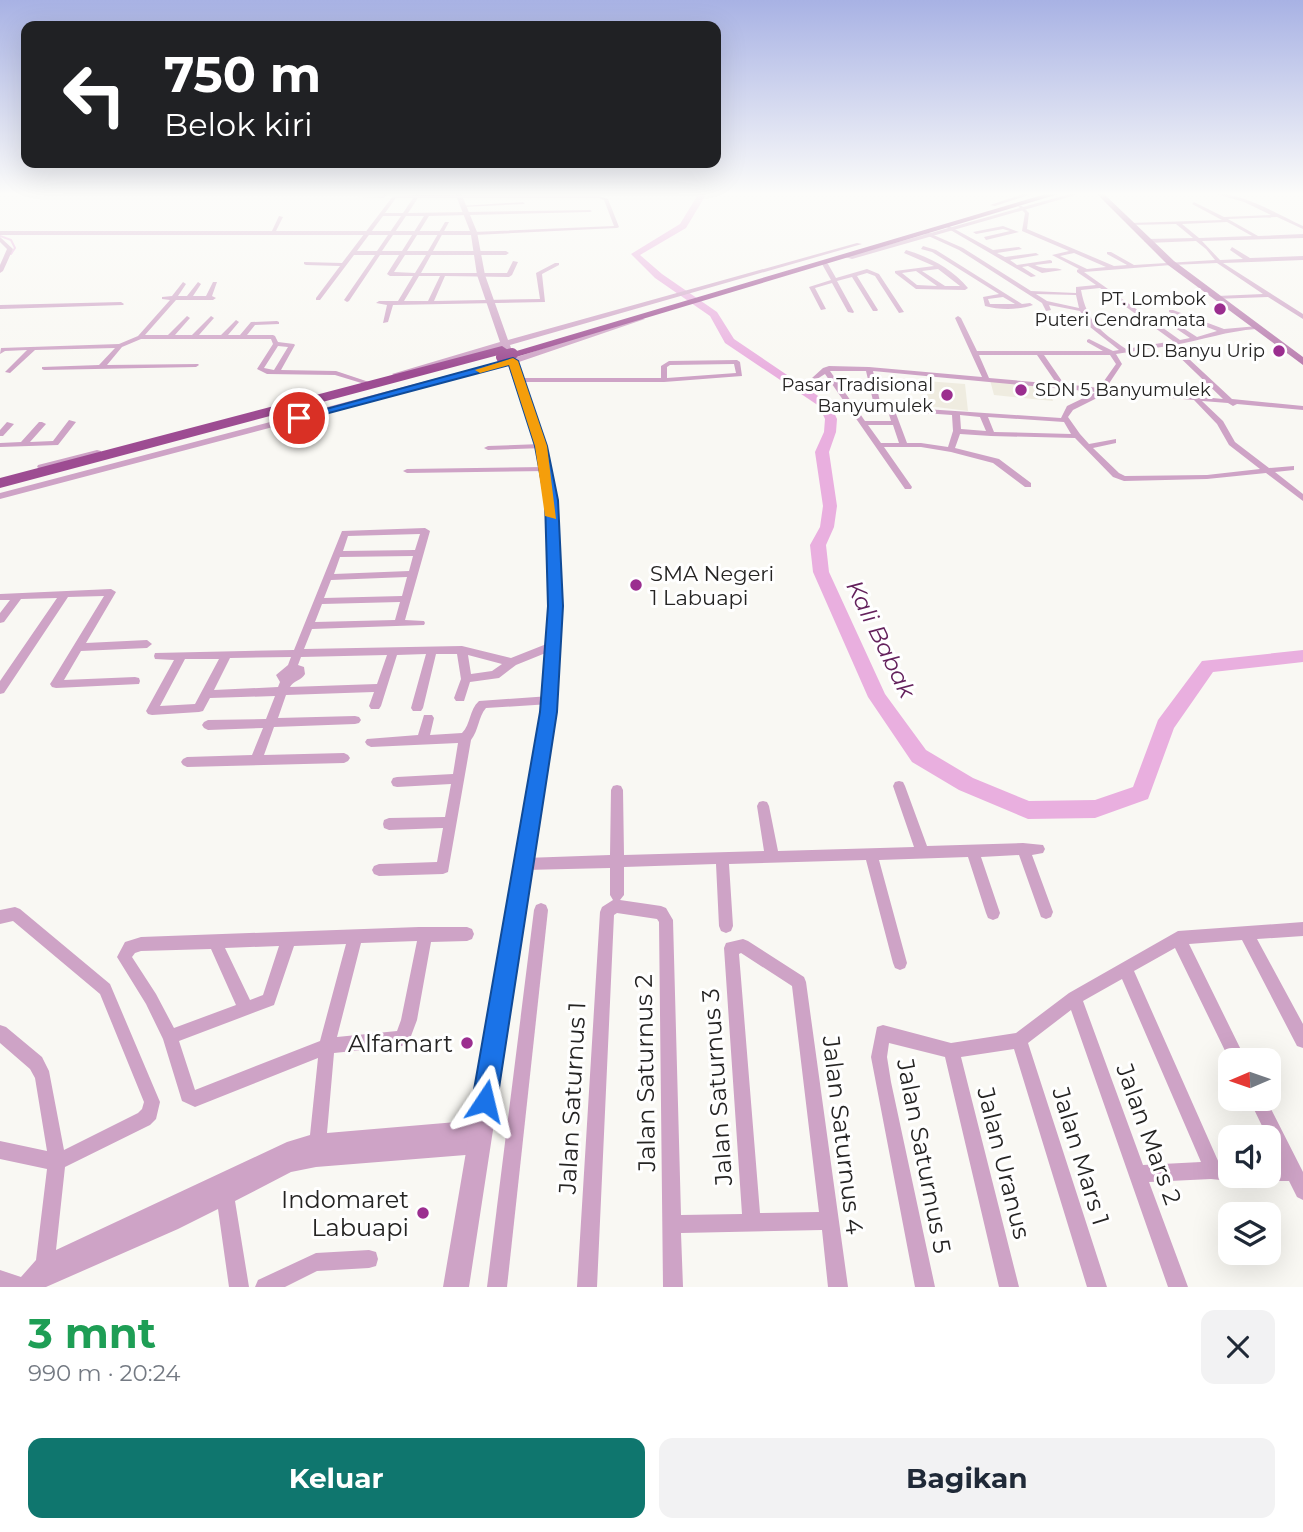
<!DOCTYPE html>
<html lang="id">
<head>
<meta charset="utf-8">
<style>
  :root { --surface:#fff; --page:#f2f2f3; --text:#1f2937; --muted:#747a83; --accent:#0f766e }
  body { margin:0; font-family:Montserrat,sans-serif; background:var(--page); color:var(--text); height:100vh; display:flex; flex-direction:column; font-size:26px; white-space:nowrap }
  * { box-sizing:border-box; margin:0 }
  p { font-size:23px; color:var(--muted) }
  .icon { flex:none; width:38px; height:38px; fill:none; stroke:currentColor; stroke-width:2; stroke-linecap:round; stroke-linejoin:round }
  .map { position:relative; height:1287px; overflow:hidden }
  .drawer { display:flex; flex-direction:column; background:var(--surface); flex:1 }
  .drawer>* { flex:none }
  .guide { position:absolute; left:21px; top:21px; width:700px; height:147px; border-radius:14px; box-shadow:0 7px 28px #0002; background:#202124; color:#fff; overflow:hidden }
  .needle { width:46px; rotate:268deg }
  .tools { position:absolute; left:1218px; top:1048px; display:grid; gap:14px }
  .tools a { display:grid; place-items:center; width:63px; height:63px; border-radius:14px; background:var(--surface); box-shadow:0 7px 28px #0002; font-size:35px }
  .pin { position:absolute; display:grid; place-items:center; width:60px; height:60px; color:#fff; margin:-30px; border:4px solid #fff; border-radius:50%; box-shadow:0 2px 7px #0007 }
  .me { position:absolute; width:77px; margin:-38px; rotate:10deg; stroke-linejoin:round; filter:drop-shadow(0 0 5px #0008) }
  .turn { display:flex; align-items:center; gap:24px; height:147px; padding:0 28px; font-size:32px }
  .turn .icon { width:91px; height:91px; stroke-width:2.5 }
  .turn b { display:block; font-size:49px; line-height:60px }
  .round { display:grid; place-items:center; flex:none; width:74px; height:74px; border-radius:14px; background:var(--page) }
  .head { display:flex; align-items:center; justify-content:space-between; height:119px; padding:0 28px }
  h1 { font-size:42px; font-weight:700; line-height:52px; color:#1e9e55 }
  .cta { display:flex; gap:14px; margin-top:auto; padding:14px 28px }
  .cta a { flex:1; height:80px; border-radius:14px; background:var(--accent); color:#fff; font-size:28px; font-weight:700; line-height:80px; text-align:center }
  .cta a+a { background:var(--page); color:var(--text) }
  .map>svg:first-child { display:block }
  .built { fill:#efece0 }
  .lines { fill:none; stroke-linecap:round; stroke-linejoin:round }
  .stream { stroke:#e9afdf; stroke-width:2 }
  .river { fill:#e9afdf; fill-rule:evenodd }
  .minor { fill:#cea3c6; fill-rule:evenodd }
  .tertiary { fill:#cea3c6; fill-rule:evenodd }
  .secondary { fill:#b779ad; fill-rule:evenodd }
  .trunk { fill:#9d4c92; fill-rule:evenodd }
  .trunk-bridge { stroke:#9d4c92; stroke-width:12 }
  .route { fill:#1a73e8; stroke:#114b97; stroke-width:2 }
  .slow { fill:#f59e0b }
  .poi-dot { fill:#9b2e8f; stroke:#fff; stroke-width:2.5 }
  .labels { text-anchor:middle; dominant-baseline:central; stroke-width:6; stroke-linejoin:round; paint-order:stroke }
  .far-poi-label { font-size:18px; fill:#252423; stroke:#fff; text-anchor:end }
  .poi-label { font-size:21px; fill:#252423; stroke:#fff; text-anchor:start }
  .water-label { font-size:23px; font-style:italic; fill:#64215c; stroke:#fff }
  .near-poi-label { font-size:24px; fill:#252423; stroke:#fff; text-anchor:end }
  .near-street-label { font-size:24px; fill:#252423; stroke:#fff }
</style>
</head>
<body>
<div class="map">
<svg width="1303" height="1287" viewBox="0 0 1303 1287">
  <rect width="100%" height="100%" fill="#f9f8f3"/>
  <g class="built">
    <polygon points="990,380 1048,385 1053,401 994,395"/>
    <polygon points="926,381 965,384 968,411 928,406"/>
  </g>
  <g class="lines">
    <polyline class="stream" points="0,236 11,240 15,248 11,254"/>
    <polygon class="river" points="699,193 707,193 686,228 640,255 662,274 717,312 734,339 830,404 837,419 836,432 829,452 837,506 834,527 826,545 829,572 885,694 926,750 973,778 1029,801 1095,800 1133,787 1158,720 1202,661 1303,650 1303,662 1213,672 1174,728 1148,799 1095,818 1028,819 959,790 912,762 868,697 813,572 810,545 820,527 823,506 815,452 824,432 825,419 819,406 725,343 710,316 655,278 631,254 680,224"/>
    <g class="minor">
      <polygon points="385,193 389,193 384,198 355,197 383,196"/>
      <path d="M417,193H421L420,195L599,196L608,199L619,227L617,228L474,235L472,232L614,226L604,200L599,198H418L408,213L590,210L592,211L590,212L429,216L407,251H428L445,222H449L433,251H506L509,253L506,255H431L421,273H507L513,261L518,262L512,275L509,277L445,276L434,301L540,299L536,273L555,263H559V265L542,274L545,302L393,305L388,322L383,323L387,305L376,303L379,301H398L413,276H390L387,274L399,255H380L349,301L347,302L344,300L375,255H354L320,300H316V298L340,266L306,265L304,264V262L342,263L393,196L415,195ZM396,198H413L403,213H385ZM383,216H401L377,251H357ZM406,216H424L402,251H382ZM405,255H426L415,273L394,272ZM419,276H440L428,301H404Z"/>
      <path d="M1212,193C1244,193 1275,213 1303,226V229L1277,217L1228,219L1258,236L1303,234V238L1202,241L1220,260L1243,259L1230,250L1232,247L1250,258L1303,256V260L1223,263L1303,314V319L1268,297L1215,299L1214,298L1217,296L1263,294L1217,263L1171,265L1084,272L1180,340L1190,338L1162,319V317H1166L1197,337L1217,331L1169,312V310H1173L1224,329L1258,326L1259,327L1256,329C1228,331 1202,340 1174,345L1232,399L1303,406V410L1237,404L1233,406L1228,403L1202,401L1223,421L1235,442L1269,468L1294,466V470L1275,472L1303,494V501L1266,473L1207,479L1124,481L1113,477L1075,438L991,436L960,434L955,448L999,459L1031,483V487H1025L993,463L951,452L921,447H884L912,487L911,489H905L825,374L817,379L812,378L823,368L829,366L869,367L982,377L955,318L958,316L961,318L977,351H1103L1087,342V340L1089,339L1113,351L1119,350L1090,327L1080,311L1049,305L1051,310L1046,311L1042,303L959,250L924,234L929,233L963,248L1031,291L1076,293V287L1096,285L1077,272V270L1079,269L1052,255L1069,251L1022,231L1025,213L1018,206H1022L1029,213L1027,229L1114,266L1127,265L1107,254V252H1111L1134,265L1215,260L1206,249L1196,241L1147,243L1144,241L1147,239L1193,238L1176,224L1130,225L1128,224L1130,223L1222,220L1192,204L1194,202L1224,217L1271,215L1244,202ZM1227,222L1252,236L1199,238L1182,224ZM1074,253L1106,267L1087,269L1060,256ZM1100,288L1173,341L1126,349C1100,331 1087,322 1081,290ZM1036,294L1076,295L1079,308L1047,301ZM1168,346L1223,399L1106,388L1122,364L1116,354ZM979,355H1037L1057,384L989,378ZM1044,355H1110L1116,364L1099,388L1064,384ZM830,371H866L874,405L853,404ZM873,371L1096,392L1067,406L1061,418L881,406ZM1103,392L1194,400L1217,424L1229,445L1260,469L1207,475L1125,476L1119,473L1093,448L1116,443V439L1089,444L1080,434L1068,417L1073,410L1101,396ZM856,408L888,411L891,421H865ZM895,411L952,415L953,431L948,447L921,443H907ZM960,415L980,417L986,431L961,429ZM988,417L1064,422L1071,434L994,432ZM868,425H893L899,443H881Z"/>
      <polygon points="523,202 525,204 463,207 461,206"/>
      <polygon points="279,216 283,217 275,233 271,233"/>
      <path d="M949,226L993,250L1019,247L1022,249L997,253L1005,257L1036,253L1039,255L1010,260L1017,265L1050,260L1052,261V263L1035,265C1046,271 1054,266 1062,270L1042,273L1028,266L1022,267L1036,276L1031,277L947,228Z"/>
      <polygon points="1003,226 1019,232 986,240 984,237 1010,231 1003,229 976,234 973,232"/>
      <polygon points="0,237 13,249 3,271 0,273 0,265 7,249 0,242"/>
      <path d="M923,246L936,250L1022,304L1030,303L1033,305C1020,310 999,310 985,306L983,297L999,294L932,252L921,249ZM1003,297L1015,304H990L988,299Z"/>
      <path d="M906,250C930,257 952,269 968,288L965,290L916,289L895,273V271L934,266L904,253ZM938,269L960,286H945L922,271ZM916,271L937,286L917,285L902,273Z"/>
      <polygon points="825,262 828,264 836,278 867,269 879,274 904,312 899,313 875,276 867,273 857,276 878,310 877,311 873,311 852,277 837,281 854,312 853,313 848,312 832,283 815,288 826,309 821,310 809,287 831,280 822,264"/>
      <path d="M183,282L186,284L178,296H187L198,282L201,284L193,296H206L213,282H217L212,296L216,298L213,300H176L145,335H168L187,316L190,318L175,335H192L211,316L214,318L199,335H221L236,320L239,322L228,335H240L251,322L277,321L279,322V324L255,325L247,335H273L275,336L278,342L294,344L295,345L281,370L336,371L372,383L368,385L335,375L267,374L257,369L273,344L271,339H141L122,347L107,365L198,364L199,365L196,367L44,370L42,369V367L99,365L115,348L35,350L10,373L5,372L27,350L5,351L0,354L1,348L119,344L138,336L170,300L162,299V297L172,296ZM278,346L288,347L274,370L264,368Z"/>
      <polygon points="121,302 124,304 123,305 0,309 0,305"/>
      <path d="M737,360L740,362L742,376L664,382H520L516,380L520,378H661V366L669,361ZM734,364L736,373L667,378V367L670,365Z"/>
      <polygon points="69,420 76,422 58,445 0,447 0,443 21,442 39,422 42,422 46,424 30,442 53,441"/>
      <polygon points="7,422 14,424 3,436 0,436 0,430"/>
      <polygon points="541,444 545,446 544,448 488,450 484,448 488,446"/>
      <polygon points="545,467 549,469 548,471 407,473 403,471 407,469"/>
      <path d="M425,528L430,531L405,620L424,621L425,623L424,625L312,629L304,649L462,646L511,658L554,641L558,642L559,645L558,648L516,665L499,678L470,682L464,701H456L454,698L461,679L457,654H436L423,708L421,711H413L411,708L426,654L397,655L381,706L379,709H371L369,706L374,692L286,695L278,718L355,716L359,717L361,720L359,723L355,724L274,727L264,755L344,753L348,755L350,758L348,761L344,763L187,767L183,765L181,762L183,759L187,757L252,755L263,728L208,730L204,728L202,725L204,722L208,720L266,719L275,696L210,698L203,711L199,712L152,715L148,714L146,711L174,660L155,659L154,656L155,653L294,650L342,531ZM420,534L415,550L343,551L348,536ZM413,556L409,571L334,574L340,557ZM407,577L402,596L324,598L331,580ZM400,602L395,620L315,622L322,604ZM387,655L377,684L290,687C293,681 302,680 305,674L304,667L298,665L301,657ZM468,655L502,664L492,671L471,674ZM291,657L288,665L276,675L280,682L278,687L214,690L230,658ZM185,659H219L195,704L160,706Z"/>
      <polygon points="111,589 116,592 86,643 147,640 152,644 147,648 81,651 64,680 135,677 139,678 140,681 139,684 56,688 52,687 50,684 52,681 104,596 68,597 4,693 0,694 0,681 57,598 21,599 4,622 0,623 0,613 10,600 0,600 0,594"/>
      <path d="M550,696L554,697L556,700L554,703L550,704L486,708C478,717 479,730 471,740L448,872L443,874L379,876L374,874L372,870L374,866L379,864L437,862L443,828L389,830L384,828L383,824L384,820L389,818L445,817L451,784L397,787L393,786L391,782L393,778L397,777L453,774L458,743L371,747L367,745L365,742L367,739L418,735L424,715H432L434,718L430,735L462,733C471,724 469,710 479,701Z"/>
      <path d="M899,781L903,782L905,786L927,846L1023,843L1043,845L1045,849L1043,853L1032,855L1053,912L1051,917L1046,919L1041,917L1019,855L981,857L1000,913L998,918L993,920L988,918L986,913L968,857L879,860L907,963L905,968L900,970L895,968L893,963L866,860L729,864L733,926L731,931L726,933L721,931L719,926L716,864L624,867V895L620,900L661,906L666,908L673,920L681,1215L742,1214L724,948L726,943L743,939L748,941L804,977L806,982L848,1287H828L822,1230L681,1233L683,1287H663L659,922L657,919L617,913L614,915L597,1287H577L600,912L602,907L613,900L610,895V868L525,870L520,868L518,864L520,860L525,858L610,855L611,790L613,786L617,785L621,786L623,790L624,855L764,851L757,806L759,802L763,801L767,802L769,806L778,851L914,847L893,786L895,782ZM741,953L792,986L819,1212L760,1213L739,954Z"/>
      <polygon points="541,903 546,905 548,910 507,1287 487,1287 534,910 536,905"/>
      <path d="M15,907L20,909L110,984L160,1102L156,1119L150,1125L65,1167L56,1250L287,1142L310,1135L318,1058L195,1107L182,1101L163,1039L146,1004L117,957L125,942L141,937L419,927H467L472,929L474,934L472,939L467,941L431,942L417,1020L408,1044L402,1046L334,1053L327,1133L480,1120L486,1122L488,1128L486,1134L478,1137L484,1139L487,1145L484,1151L478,1154L316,1167L291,1172L235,1201L249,1287H229L218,1209L178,1229L46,1287H0V1270L21,1277L36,1260L47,1169L0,1159V1141L47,1151L35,1078L30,1069L0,1043V1025L6,1027L42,1057L49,1071L64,1150L138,1113L142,1109L144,1102L100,994L13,921L0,924V910ZM417,941L401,1020L397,1031L337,1037L361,943ZM346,944L320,1041L195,1090L179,1041L274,1005L294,946ZM279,946L263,995L250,1000L225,948ZM211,949L236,1005L174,1028L156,994L132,957L135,953L141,951Z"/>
      <path d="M1303,922V936L1257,939L1303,1024V1048L1297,1046L1242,940L1189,944L1246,1060L1230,1061L1175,948L1134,971L1219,1163H1230V1176H1237L1236,1178L1230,1181L1211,1179L1149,1182L1188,1287H1168L1071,1010L1028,1043L1107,1287H1087L1014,1049L961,1057L1019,1287H999L945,1057L889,1043L887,1057L891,1082L935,1287H915L871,1057L877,1027L883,1025L951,1043L1016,1033L1069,993L1178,931ZM1122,979L1201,1162L1143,1165L1083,1001Z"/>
      <polygon points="1249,1099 1266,1099 1303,1172 1303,1200 1297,1197 1289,1181 1269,1181 1263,1178 1262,1176 1269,1176 1269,1163 1280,1163"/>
      <polygon points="369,1250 376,1252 378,1259 376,1266 369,1268 317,1271 285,1287 255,1287 258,1280 316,1253"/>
    </g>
    <g class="tertiary">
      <polygon points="455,193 461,193 477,232 485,275 508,340 857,243 862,244 510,345 514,358 638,317 645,319 516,363 546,446 557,500 562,606 557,712 469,1287 443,1287 541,712 548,606 545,500 536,446 508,365 0,499 0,493 506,360 502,347 397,377 392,374 500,342 477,275 471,235 0,235 0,231 470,231"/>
      <polygon points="1026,193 1035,193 995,206 990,205"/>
      <polygon points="1073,193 1083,193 852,259 845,257"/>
      <polygon points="97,450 101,451 101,455 42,470 37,467 38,465"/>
    </g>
    <polygon class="secondary" points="1096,193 1103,193 1174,261 1303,357 1303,365 1168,265"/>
    <g class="trunk">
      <polygon points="1049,193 1062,193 516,357 506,354"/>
      <polygon points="502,346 508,350 506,353 0,488 0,478"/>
    </g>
    <polyline class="trunk-bridge" points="502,357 512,354"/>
  </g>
  <linearGradient id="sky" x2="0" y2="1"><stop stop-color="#a8b2e4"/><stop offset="0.52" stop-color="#fcfcfa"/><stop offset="1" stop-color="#fcfcfa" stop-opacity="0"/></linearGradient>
  <rect width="1303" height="373" fill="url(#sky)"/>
  <polygon class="route" points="513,358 518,361 547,446 558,500 563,606 557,712 497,1101 494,1110 485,1113 476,1110 472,1101 540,712 548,606 545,500 535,446 509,365 299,421 293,418"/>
  <polygon class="slow" points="513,358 518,361 547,446 556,519 545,516 535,446 509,365 480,373 475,370"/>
  <g class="poi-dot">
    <circle cx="1220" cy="309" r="7"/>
    <circle cx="1279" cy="351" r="7"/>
    <circle cx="1021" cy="390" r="7"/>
    <circle cx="947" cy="395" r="7"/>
    <circle cx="636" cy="585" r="7"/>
    <circle cx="467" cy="1043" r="7"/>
    <circle cx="423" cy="1213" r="7"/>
  </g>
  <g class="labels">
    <g class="far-poi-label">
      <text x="1206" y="299">PT. Lombok<tspan x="1206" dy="21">Puteri Cendramata</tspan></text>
      <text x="1265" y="351">UD. Banyu Urip</text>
      <text x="933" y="385">Pasar Tradisional<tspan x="933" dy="21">Banyumulek</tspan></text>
      <text x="1035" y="390" text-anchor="start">SDN 5 Banyumulek</text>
    </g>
    <g class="poi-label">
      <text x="650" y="573">SMA Negeri<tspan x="650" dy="24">1 Labuapi</tspan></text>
    </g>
    <g class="water-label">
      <text transform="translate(881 639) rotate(64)">Kali Babak</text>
    </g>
    <g class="near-poi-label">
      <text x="453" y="1043">Alfamart</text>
      <text x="409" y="1199">Indomaret<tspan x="409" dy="28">Labuapi</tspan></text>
    </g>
    <g class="near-street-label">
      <text transform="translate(645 1073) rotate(-91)">Jalan Saturnus 2</text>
      <text transform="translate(717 1087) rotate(-94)">Jalan Saturnus 3</text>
      <text transform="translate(572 1098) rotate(-87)">Jalan Saturnus 1</text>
      <text transform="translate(1149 1134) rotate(70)">Jalan Mars 2</text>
      <text transform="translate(843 1135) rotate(83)">Jalan Saturnus 4</text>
      <text transform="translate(924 1156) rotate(79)">Jalan Saturnus 5</text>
      <text transform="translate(1081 1156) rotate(73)">Jalan Mars 1</text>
      <text transform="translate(1004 1163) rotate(76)">Jalan Uranus</text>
    </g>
  </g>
</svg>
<div class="tools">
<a><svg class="needle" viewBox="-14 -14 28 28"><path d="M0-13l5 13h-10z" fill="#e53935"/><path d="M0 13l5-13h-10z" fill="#747a83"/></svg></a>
<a><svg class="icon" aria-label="sound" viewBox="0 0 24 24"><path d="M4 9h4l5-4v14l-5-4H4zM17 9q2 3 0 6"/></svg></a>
<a><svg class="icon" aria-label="layers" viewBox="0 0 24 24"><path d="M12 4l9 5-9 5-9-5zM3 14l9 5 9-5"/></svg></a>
</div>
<div class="pin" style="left:299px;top:418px;background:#d93025"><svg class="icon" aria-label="arrive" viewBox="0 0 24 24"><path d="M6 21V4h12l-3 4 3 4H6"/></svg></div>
<svg class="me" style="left:485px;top:1101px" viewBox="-20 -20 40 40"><path d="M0-17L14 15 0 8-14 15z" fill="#1a73e8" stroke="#fff" stroke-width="4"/></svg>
<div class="guide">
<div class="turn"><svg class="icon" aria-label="left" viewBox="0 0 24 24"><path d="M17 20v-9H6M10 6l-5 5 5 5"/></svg><div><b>750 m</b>Belok kiri</div></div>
</div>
</div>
<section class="drawer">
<div class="head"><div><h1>3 mnt</h1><p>990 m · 20:24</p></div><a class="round"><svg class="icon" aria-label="close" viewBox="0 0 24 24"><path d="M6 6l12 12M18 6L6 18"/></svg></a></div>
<div class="cta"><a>Keluar</a><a>Bagikan</a></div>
</section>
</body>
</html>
